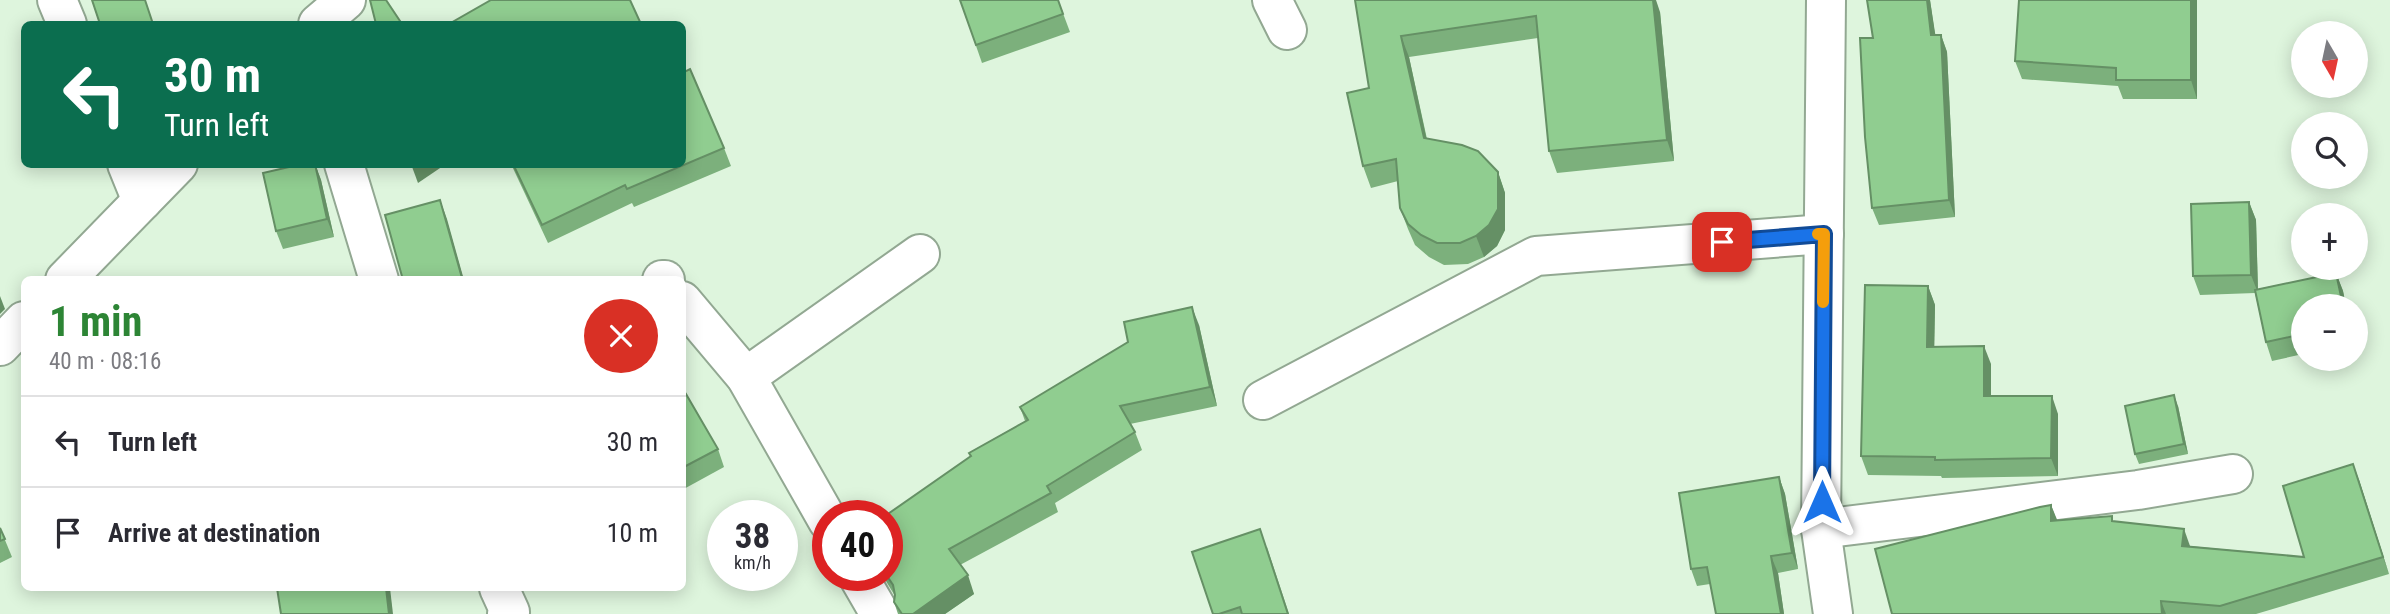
<!DOCTYPE html>
<html lang="en">
<head>
<meta charset="utf-8">
<style>
  :root { --surface:#fff; --page:#f7f7f7; --text:#2b2b33; --muted:#7c7c81; --line:#e1e1e2; --accent:#2d8535 }
  body { margin:0; font-family:"Roboto Condensed",sans-serif; background:var(--page); color:var(--text); height:100vh; display:flex; flex-direction:column; font-size:26px; white-space:nowrap }
  * { box-sizing:border-box; margin:0 }
  p { font-size:23px; color:var(--muted) }
  .icon { flex:none; width:38px; height:38px; fill:none; stroke:currentColor; stroke-width:2; stroke-linecap:round; stroke-linejoin:round }
  .map { position:relative; flex:1; overflow:hidden }
  .sheet { position:absolute; left:21px; top:276px; width:665px; height:315px; display:flex; flex-direction:column; background:var(--surface); border-radius:10px; box-shadow:0 4px 18px #0003 }
  .sheet>* { flex:none }
  .banner { position:absolute; left:21px; top:21px; width:665px; height:147px; border-radius:10px; box-shadow:0 4px 18px #0003; background:#0b6e4f; color:#fff; overflow:hidden }
  .needle { width:46px; rotate:171deg }
  .controls { position:absolute; left:2291px; top:21px; display:grid; gap:14px }
  .controls a { display:grid; place-items:center; width:77px; height:77px; border-radius:50%; background:var(--surface); box-shadow:0 4px 18px #0003; font-size:35px }
  .speed { position:absolute; left:707px; top:500px; display:flex; gap:14px; font-size:35px; font-weight:700; text-align:center }
  .speed>* { display:grid; place-content:center; width:91px; height:91px; border-radius:50%; background:var(--surface); box-shadow:0 4px 18px #0003; line-height:1 }
  .speed small { font-size:18px; font-weight:400 }
  .speed .limit { border:10px solid #d22; background:#fff; color:#111 }
  .pin { position:absolute; display:grid; place-items:center; width:60px; height:60px; color:#fff; margin:-30px; border-radius:14px; box-shadow:0 4px 10px #0006 }
  .me { position:absolute; width:77px; margin:-38px; rotate:0deg; stroke-linejoin:round; filter:drop-shadow(0 0 5px #0008) }
  .turn { display:flex; align-items:center; gap:24px; height:147px; padding:0 28px; font-size:32px }
  .turn .icon { width:91px; height:91px; stroke-width:2.5 }
  .turn b { display:block; font-size:49px; line-height:60px }
  .round { display:grid; place-items:center; flex:none; width:74px; height:74px; border-radius:37px; background:var(--page) }
  .head { display:flex; align-items:center; justify-content:space-between; height:119px; padding:0 28px }
  h1 { font-size:42px; font-weight:700; line-height:52px; color:var(--accent) }
  ul { padding:0; list-style:none }
  li { display:flex; align-items:center; gap:21px; height:91px; padding:0 28px; border-top:2px solid var(--line) }
  li div { flex:1 }
  li b { display:block; font-size:26px }
  li em { font-style:normal }
  .map>svg:first-child { display:block }
  .lines { fill:none; stroke-linecap:round; stroke-linejoin:round }
  .minor-casing { stroke:#92a892; stroke-width:42 }
  .tertiary-casing { stroke:#92a892; stroke-width:42 }
  .minor { stroke:#fff; stroke-width:38 }
  .tertiary { stroke:#fff; stroke-width:38 }
  .wall { fill:#7cb07c }
  .shaded-wall { fill:#659065 }
  .building { fill:#90cd90; stroke:#659065; stroke-width:2 }
  .route-casing { stroke:#114b97; stroke-width:18 }
  .route { stroke:#1a73e8; stroke-width:12 }
  .slow { stroke:#f59e0b; stroke-width:12 }
</style>
</head>
<body>
<div class="map">
<svg width="2390" height="614" viewBox="0 0 2390 614">
  <rect width="100%" height="100%" fill="#def5dd"/>
  <g class="lines">
    <defs>
      <g id="minor">
        <polyline points="57,0 67,24"/>
        <polyline points="1272,0 1287,30"/>
        <polyline points="318,24 346,0"/>
        <polyline points="127,164 142,201"/>
        <polyline points="344,164 379,280"/>
        <polyline points="65,280 178,164"/>
        <polyline points="662,280 665,280"/>
        <polyline points="682,301 746,377 828,521"/>
        <polyline points="0,346 24,321"/>
        <polyline points="746,377 920,254"/>
        <polyline points="1263,400 1536,256 1824,234"/>
        <polyline points="1821,529 2138,490 2233,474"/>
        <polyline points="858,576 880,614"/>
        <polyline points="499,588 510,612 507,614"/>
      </g>
      <polyline id="tertiary" points="1826,0 1821,529 1833,614"/>
    </defs>
    <use href="#minor" class="minor-casing"/>
    <use href="#tertiary" class="tertiary-casing"/>
    <use href="#minor" class="minor"/>
    <use href="#tertiary" class="tertiary"/>
  </g>
  <g class="wall">
    <polygon points="960,0 1058,0 1070,32 982,63"/>
    <polygon points="1355,0 1660,12 1674,161 1557,173 1549,151 1538,38 1409,57 1427,139 1498,172 1505,193 1505,230 1497,246 1484,257 1468,264 1444,265 1429,257 1415,245 1408,229 1400,208 1398,181 1371,188 1363,166 1369,88"/>
    <polygon points="1867,0 1930,0 1935,35 1941,35 1947,52 1955,217 1879,225 1872,208 1873,38"/>
    <polygon points="2197,0 2197,99 2123,99 2118,86 2022,79 2015,61"/>
    <polygon points="724,148 731,166 634,207 632,203 548,243 511,164 682,164"/>
    <polygon points="315,164 321,180 334,237 283,249 276,231"/>
    <polygon points="2249,202 2256,220 2258,289 2336,273 2343,291 2346,306 2303,306 2303,354 2272,361 2266,342 2255,293 2200,295 2193,276"/>
    <polygon points="1928,286 1935,305 1934,346 1991,364 1991,396 2058,414 2058,476 1942,478 1941,476 1868,475 1861,456"/>
    <polygon points="1199,325 1217,406 1130,424 1135,432 1142,450 1055,503 1058,512 960,565 974,594 945,614 898,614 894,602 895,596 883,576 887,576 970,457 969,453 1025,421 1020,407 1128,342"/>
    <polygon points="682,397 718,449 724,467 682,490"/>
    <polygon points="2178,406 2188,454 2139,464 2135,454"/>
    <polygon points="1779,477 1785,494 1798,569 1778,573 1784,614 1716,614 1710,584 1697,586 1691,569"/>
    <polygon points="2359,480 2389,574 2256,614 1892,614 2051,505 2057,521 2114,521 2190,546 2304,557"/>
    <polygon points="0,528 12,557 0,563"/>
    <polygon points="1267,547 1289,614 1213,614"/>
  </g>
  <g class="shaded-wall">
    <polygon points="1653,0 1656,0 1660,12 1674,161 1667,140"/>
    <polygon points="1927,0 1930,0 1938,52 1931,35"/>
    <polygon points="2191,0 2197,0 2197,99 2191,80"/>
    <polygon points="1941,35 1947,52 1955,217 1949,200"/>
    <polygon points="1401,36 1409,57 1431,160 1424,138"/>
    <polygon points="315,164 321,180 334,237 327,219"/>
    <polygon points="411,164 446,164 418,183"/>
    <polygon points="1498,172 1505,193 1505,230 1497,246 1484,257 1476,236"/>
    <polygon points="440,200 447,219 464,280 463,280 462,278"/>
    <polygon points="2249,202 2256,220 2258,293 2251,275"/>
    <polygon points="2336,273 2343,291 2346,306 2343,306"/>
    <polygon points="1928,286 1935,305 1934,365 1927,347"/>
    <polygon points="0,296 5,309 0,314"/>
    <polygon points="1192,307 1199,325 1217,406 1210,387"/>
    <polygon points="1984,346 1991,364 1991,414 1984,396"/>
    <polygon points="2174,395 2178,406 2188,454 2184,444"/>
    <polygon points="2052,396 2058,414 2058,476 2051,458"/>
    <polygon points="2353,464 2359,480 2389,574 2383,557"/>
    <polygon points="1779,477 1785,494 1798,569 1792,553"/>
    <polygon points="2051,505 2058,522 2051,521"/>
    <polygon points="2184,529 2190,546 2188,563 2182,546"/>
    <polygon points="1771,556 1778,573 1784,614 1781,614"/>
    <polygon points="968,575 974,594 945,614 913,614"/>
    <polygon points="386,588 390,588 393,614 389,614"/>
    <polygon points="2161,601 2166,614 2162,614"/>
  </g>
  <g class="building">
    <polygon points="92,0 145,0 153,24 100,24"/>
    <polygon points="370,0 386,0 402,24 376,24"/>
    <polygon points="491,0 630,0 641,24 449,24"/>
    <polygon points="960,0 1058,0 1063,14 976,45"/>
    <polygon points="1355,0 1653,0 1667,140 1549,151 1536,16 1401,36 1424,138 1462,145 1478,151 1498,172 1498,209 1489,225 1476,236 1460,243 1437,243 1421,235 1408,224 1400,208 1396,159 1363,166 1347,93 1369,88"/>
    <polygon points="1867,0 1927,0 1931,35 1941,35 1949,200 1872,208 1865,137 1860,38 1873,38"/>
    <polygon points="2019,0 2191,0 2191,80 2116,80 2116,68 2015,61"/>
    <polygon points="690,69 724,148 627,189 625,185 542,225 513,164 682,164 682,73"/>
    <polygon points="302,164 315,164 327,219 276,231 263,173"/>
    <polygon points="440,200 462,278 454,280 403,280 385,215"/>
    <polygon points="2249,202 2251,275 2193,276 2191,204"/>
    <polygon points="2336,273 2343,306 2303,306 2303,334 2266,342 2255,290"/>
    <polygon points="1865,285 1928,286 1927,347 1984,346 1984,396 2052,396 2051,458 1935,460 1935,457 1861,456"/>
    <polygon points="1192,307 1210,387 1120,406 1135,432 1047,486 1051,493 949,549 968,575 913,614 902,614 894,602 895,595 893,585 887,576 887,516 885,516 971,456 969,453 1028,420 1020,407 1128,342 1124,322"/>
    <polygon points="686,394 718,449 682,468 682,397"/>
    <polygon points="2174,395 2184,444 2135,454 2125,406"/>
    <polygon points="2353,464 2383,557 2220,606 2161,601 2162,614 1892,614 1875,549 2040,507 2051,505 2051,521 2112,516 2112,521 2184,529 2182,546 2304,557 2283,486"/>
    <polygon points="1779,477 1792,553 1771,556 1781,614 1716,614 1707,567 1691,569 1679,493"/>
    <polygon points="0,528 5,539 0,541"/>
    <polygon points="1260,529 1288,614 1242,614 1240,607 1219,614 1213,614 1192,552"/>
    <polygon points="277,588 386,588 389,614 281,614"/>
  </g>
  <g class="lines">
    <defs>
      <polyline id="route" points="1722,242 1824,234 1822,502"/>
    </defs>
    <use href="#route" class="route-casing"/>
    <use href="#route" class="route"/>
    <polyline class="slow" points="1818,234 1824,234 1823,302"/>
  </g>
</svg>
<div class="controls">
<a><svg class="needle" viewBox="-14 -14 28 28"><path d="M0-13l5 13h-10z" fill="#e53935"/><path d="M0 13l5-13h-10z" fill="#7c7c81"/></svg></a>
<a><svg class="icon" aria-label="search" viewBox="0 0 24 24"><circle cx="10" cy="10" r="6"/><path d="M15 15l6 6"/></svg></a>
<a>+</a>
<a>−</a>
</div>
<div class="speed"><div>38<small>km/h</small></div><div class="limit">40</div></div>
<div class="pin" style="left:1722px;top:242px;background:#d93025"><svg class="icon" aria-label="arrive" viewBox="0 0 24 24"><path d="M6 21V4h12l-3 4 3 4H6"/></svg></div>
<svg class="me" style="left:1822px;top:502px" viewBox="-20 -20 40 40"><path d="M0-17L14 15 0 8-14 15z" fill="#1a73e8" stroke="#fff" stroke-width="4"/></svg>
<div class="banner">
<div class="turn"><svg class="icon" aria-label="left" viewBox="0 0 24 24"><path d="M17 20v-9H6M10 6l-5 5 5 5"/></svg><div><b>30 m</b>Turn left</div></div>
</div>
<section class="sheet">
<div class="head"><div><h1>1 min</h1><p>40 m · 08:16</p></div><a class="round" style="background:#d93025;color:#fff"><svg class="icon" aria-label="close" viewBox="0 0 24 24"><path d="M6 6l12 12M18 6L6 18"/></svg></a></div>
<ul>
<li><svg class="icon" aria-label="left" viewBox="0 0 24 24"><path d="M17 20v-9H6M10 6l-5 5 5 5"/></svg><div><b>Turn left</b></div><em>30 m</em></li>
<li><svg class="icon" aria-label="arrive" viewBox="0 0 24 24"><path d="M6 21V4h12l-3 4 3 4H6"/></svg><div><b>Arrive at destination</b></div><em>10 m</em></li>
</ul>
</section>
</div>
</body>
</html>
